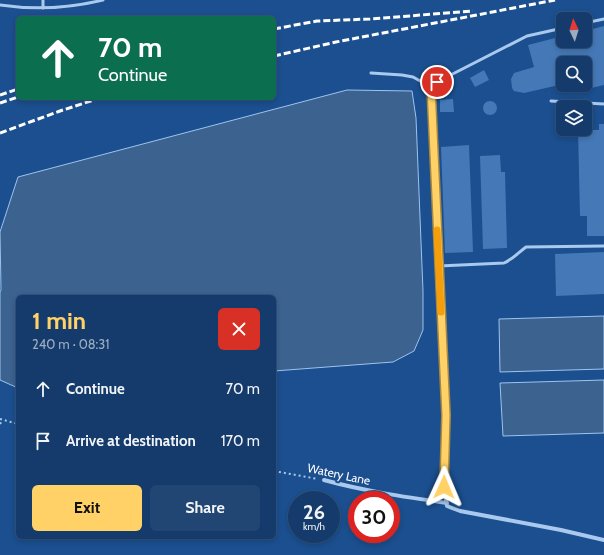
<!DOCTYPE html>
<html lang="en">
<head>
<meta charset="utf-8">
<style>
  :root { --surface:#143b6b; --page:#214673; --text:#f1f3f6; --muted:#9dadc1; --line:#33557e; --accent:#ffd166 }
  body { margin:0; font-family:Cabin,sans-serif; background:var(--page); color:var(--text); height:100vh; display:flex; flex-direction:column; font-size:15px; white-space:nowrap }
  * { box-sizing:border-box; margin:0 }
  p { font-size:13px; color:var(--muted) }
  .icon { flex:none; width:22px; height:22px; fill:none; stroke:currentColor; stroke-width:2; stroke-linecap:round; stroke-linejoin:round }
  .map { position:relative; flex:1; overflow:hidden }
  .drawer { position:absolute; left:16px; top:295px; width:260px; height:244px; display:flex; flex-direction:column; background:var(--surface); border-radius:6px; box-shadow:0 2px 6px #0003,0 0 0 1px var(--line) }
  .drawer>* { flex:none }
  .hud { position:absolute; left:16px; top:16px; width:260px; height:84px; border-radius:6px; box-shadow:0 2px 6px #0003,0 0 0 1px var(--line); background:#0b6e4f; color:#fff; overflow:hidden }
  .needle { width:26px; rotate:356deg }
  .fabs { position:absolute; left:556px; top:12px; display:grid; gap:8px }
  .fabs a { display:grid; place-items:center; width:36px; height:36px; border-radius:6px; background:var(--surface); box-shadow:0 2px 6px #0003,0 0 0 1px var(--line); font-size:20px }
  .speed { position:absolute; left:288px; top:491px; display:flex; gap:8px; font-size:20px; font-weight:700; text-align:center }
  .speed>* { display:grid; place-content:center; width:52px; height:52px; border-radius:50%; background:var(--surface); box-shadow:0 2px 6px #0003,0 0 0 1px var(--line); line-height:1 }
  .speed small { font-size:10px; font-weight:400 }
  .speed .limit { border:6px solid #d22; background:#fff; color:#111 }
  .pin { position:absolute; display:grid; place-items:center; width:34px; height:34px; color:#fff; margin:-17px; border:2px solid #fff; border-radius:50%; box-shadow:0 1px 4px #0007 }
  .me { position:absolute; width:44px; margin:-22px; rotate:1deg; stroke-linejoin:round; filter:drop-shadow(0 0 3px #0008) }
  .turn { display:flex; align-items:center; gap:14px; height:84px; padding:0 16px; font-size:18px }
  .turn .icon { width:52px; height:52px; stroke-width:2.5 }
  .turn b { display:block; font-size:28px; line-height:34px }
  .round { display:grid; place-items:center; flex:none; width:42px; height:42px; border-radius:6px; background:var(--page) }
  .overview { display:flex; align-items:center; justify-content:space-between; height:68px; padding:0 16px }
  h1 { font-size:24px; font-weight:800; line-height:30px; color:var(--accent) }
  .action { display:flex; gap:8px; margin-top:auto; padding:8px 16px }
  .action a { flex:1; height:46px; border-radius:6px; background:var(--accent); color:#111; font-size:16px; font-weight:800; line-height:46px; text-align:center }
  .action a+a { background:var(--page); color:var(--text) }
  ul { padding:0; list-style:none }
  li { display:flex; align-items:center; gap:12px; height:52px; padding:0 16px }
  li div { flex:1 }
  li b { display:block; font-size:15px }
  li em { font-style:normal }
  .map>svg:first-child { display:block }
  .water { fill:#3c6290; stroke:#9cc4f0 }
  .building { fill:#4478b7 }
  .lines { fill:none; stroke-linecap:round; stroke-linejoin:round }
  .path { stroke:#a9c9ee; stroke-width:2; stroke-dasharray:2 3; stroke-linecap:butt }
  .service { stroke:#a9c9ee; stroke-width:3 }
  .minor { stroke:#a9c9ee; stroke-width:4 }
  .rail { stroke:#fff; stroke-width:3; stroke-dasharray:7 3; stroke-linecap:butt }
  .route-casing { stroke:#a68842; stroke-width:10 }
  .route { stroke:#ffd166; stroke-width:7 }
  .slow { stroke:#f59e0b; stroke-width:7 }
  .labels { text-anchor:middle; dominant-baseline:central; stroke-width:4; stroke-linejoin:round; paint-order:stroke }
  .street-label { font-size:12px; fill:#fff; stroke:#1b4f8f }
</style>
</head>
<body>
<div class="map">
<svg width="604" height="555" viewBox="0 0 604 555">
  <rect width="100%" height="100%" fill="#1b4f8f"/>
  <g class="water">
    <polygon points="347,90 412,91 416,118 423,291 423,330 414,351 393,362 274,371 274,297 18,297 18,388 0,380 0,292 1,290 0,232 18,177"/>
    <polygon points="604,316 604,369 500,372 499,319"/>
    <polygon points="604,380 604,433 503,436 500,383"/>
  </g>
  <g class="building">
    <polygon points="604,26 604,85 583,90 582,85 585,85 585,63 563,63 563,67 555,69 559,85 524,93 514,91 512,88 511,79 514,73 534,67 528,45 563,36 563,41 585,41 585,31"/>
    <polygon points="484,70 489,80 475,87 470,78"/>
    <polygon points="453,99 454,112 440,112 440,100"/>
    <circle cx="490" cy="108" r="7"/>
    <polygon points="599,124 604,124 604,236 587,236 587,216 580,216 578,130 599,130"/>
    <polygon points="469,145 473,252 445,253 441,147"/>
    <polygon points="500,155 501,172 505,172 507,248 483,249 480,156"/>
    <polygon points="604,252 604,294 556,296 555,254"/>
  </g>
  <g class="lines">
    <g class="path">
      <polyline points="0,419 18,424"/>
      <polyline points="0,424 2,421"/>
      <polyline points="274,471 318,479"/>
    </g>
    <g class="service">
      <polyline points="43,0 43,8"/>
      <path d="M0,5C34,10 70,8 103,0"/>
      <polyline points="585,23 604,19"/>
      <polyline points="371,73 402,75 413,77 431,87"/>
      <polyline points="551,101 604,104"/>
      <path d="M439,266L504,263C513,259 518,253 526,247L604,246"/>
      <polyline points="443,365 431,87 437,82 527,36 563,28"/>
    </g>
    <g class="minor">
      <polyline points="443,365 446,415 444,487 447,506 460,511 561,530 604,540"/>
      <path d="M324,480C364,491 405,497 447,503"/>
    </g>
    <g class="rail">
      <polyline points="274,29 317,21 370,19 473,11"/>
      <polyline points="274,56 336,42 555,0"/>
      <polyline points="0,95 18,89"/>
      <polyline points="0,103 18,97"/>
      <polyline points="0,133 60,111 100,98"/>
    </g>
  </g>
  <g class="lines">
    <defs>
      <polyline id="route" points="437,82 431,87 446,415 444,487"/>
    </defs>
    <use href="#route" class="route-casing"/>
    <use href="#route" class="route"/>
    <polyline class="slow" points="437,230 441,312"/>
  </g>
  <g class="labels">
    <g class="street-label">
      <text transform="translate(339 474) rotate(12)">Watery Lane</text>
    </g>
  </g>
</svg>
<div class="fabs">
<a><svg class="needle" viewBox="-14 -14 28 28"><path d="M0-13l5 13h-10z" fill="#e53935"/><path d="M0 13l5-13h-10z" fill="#9dadc1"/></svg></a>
<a><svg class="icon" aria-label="search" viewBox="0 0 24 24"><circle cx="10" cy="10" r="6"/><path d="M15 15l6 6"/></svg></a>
<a><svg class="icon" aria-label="layers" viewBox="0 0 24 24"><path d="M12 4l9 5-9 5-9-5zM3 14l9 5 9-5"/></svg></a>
</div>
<div class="speed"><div>26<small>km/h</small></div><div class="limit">30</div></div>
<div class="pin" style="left:437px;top:82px;background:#d93025"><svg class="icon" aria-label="arrive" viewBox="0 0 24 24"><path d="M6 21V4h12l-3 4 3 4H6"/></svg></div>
<svg class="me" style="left:444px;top:487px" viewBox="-20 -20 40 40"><path d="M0-17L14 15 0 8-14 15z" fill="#ffd166" stroke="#fff" stroke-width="4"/></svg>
<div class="hud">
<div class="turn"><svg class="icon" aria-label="ahead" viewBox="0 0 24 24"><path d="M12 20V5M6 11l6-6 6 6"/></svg><div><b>70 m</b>Continue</div></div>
</div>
<section class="drawer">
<div class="overview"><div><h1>1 min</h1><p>240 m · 08:31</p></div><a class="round" style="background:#d93025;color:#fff"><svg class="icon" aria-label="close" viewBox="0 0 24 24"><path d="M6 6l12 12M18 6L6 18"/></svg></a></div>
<ul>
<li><svg class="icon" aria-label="ahead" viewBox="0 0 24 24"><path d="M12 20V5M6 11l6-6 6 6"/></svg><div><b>Continue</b></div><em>70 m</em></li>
<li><svg class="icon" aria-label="arrive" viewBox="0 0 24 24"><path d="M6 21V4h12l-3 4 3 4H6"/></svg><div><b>Arrive at destination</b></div><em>170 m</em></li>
</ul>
<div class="action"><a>Exit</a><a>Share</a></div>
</section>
</div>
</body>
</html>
